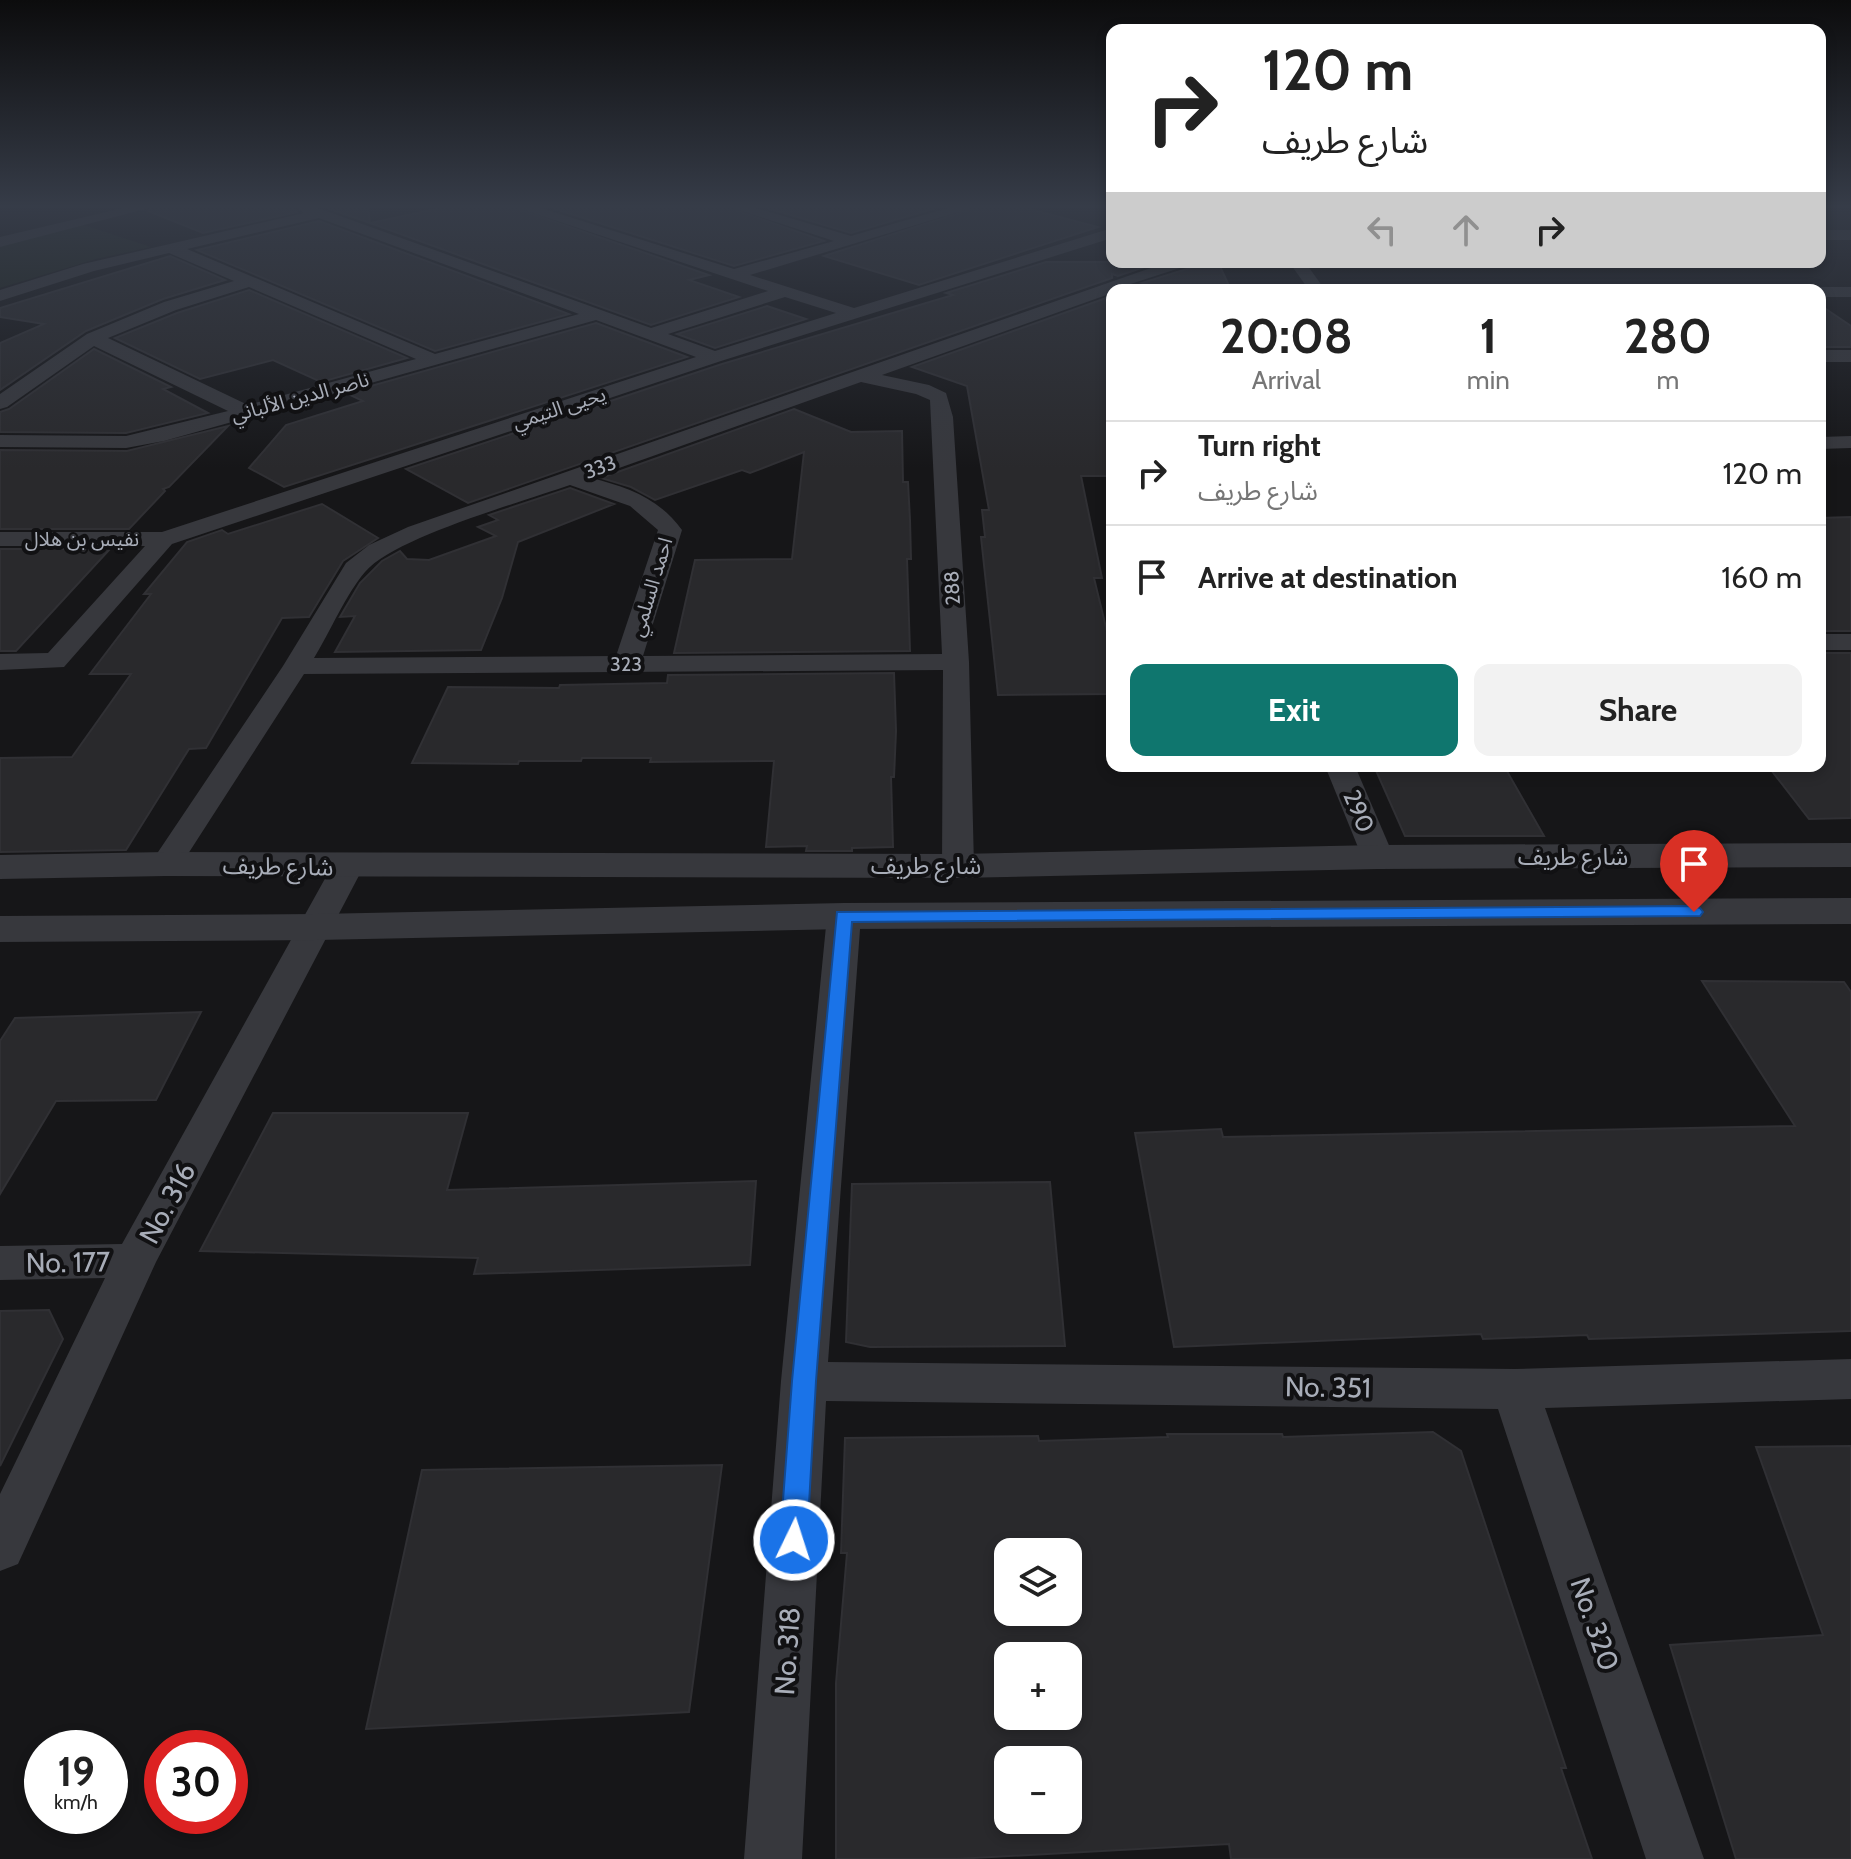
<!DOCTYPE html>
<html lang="en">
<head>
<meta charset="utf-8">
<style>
  :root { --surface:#fff; --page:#f2f2f2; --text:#222; --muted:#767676; --line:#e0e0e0; --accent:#0f766e }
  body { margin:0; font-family:Cabin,"Noto Sans Arabic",sans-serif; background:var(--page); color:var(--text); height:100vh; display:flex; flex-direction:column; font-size:30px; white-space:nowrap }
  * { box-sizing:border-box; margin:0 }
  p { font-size:26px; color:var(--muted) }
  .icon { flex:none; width:44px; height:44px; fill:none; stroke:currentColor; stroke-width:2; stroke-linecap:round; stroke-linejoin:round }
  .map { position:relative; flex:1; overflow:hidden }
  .sheet { position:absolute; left:1106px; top:284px; width:720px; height:488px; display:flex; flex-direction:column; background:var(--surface); border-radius:16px; box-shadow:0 4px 12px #0003 }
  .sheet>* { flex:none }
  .guide { position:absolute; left:1106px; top:24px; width:720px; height:244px; border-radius:16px; box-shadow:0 4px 12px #0003; background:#fff; color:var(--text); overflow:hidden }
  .fabs { position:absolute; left:994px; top:1538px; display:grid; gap:16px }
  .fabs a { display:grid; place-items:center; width:88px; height:88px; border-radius:16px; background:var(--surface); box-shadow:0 4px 12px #0003; font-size:40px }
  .speed { position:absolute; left:24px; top:1730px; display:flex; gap:16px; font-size:40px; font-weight:700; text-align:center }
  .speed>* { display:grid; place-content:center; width:104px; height:104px; border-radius:50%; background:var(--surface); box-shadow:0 4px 12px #0003; line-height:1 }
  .speed small { font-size:20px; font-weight:400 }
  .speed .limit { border:12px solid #d22; background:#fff; color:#111 }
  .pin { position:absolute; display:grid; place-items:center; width:68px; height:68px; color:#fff; margin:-82px -34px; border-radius:50% 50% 50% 0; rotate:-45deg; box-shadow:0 0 8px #0007 }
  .pin .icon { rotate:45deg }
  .me { position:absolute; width:88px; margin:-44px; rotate:4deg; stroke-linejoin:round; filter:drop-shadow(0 0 6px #0008) }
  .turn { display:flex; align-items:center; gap:28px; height:168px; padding:0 24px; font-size:36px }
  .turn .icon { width:104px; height:104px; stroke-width:2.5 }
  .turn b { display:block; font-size:56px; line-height:68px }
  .lanes { display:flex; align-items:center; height:76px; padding:0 24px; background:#0003; justify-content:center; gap:40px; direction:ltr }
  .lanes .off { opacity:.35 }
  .eta { display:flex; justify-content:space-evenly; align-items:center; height:136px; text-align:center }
  .eta b { font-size:48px; font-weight:700; line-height:56px }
  .action { display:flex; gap:16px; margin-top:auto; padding:16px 24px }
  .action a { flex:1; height:92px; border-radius:16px; background:var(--accent); color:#fff; font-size:32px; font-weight:700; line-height:92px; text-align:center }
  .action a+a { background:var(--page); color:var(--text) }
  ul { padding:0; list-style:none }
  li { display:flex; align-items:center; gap:24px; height:104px; padding:0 24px; border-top:2px solid var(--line) }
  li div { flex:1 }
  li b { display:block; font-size:30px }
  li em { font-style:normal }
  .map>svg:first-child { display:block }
  .green { fill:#1c231d }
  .building { fill:#29292c; stroke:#303034; stroke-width:2; fill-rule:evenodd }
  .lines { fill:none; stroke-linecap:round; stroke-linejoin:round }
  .minor { fill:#37383d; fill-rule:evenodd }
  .tertiary { fill:#37383d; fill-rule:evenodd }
  .route { fill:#1a73e8; stroke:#114b97; stroke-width:2 }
  .labels { text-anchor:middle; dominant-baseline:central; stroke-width:8; stroke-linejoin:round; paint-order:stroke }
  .far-street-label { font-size:20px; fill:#a8adb8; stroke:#111113 }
  .street-label { font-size:24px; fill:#a8adb8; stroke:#111113 }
  .near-street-label { font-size:28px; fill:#a8adb8; stroke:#111113 }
</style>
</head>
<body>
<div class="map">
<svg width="1851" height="1859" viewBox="0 0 1851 1859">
  <rect width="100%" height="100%" fill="#161618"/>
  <polygon class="green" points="81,224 151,247 96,259 0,288 0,244"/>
  <g class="building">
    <polygon points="152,208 294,208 297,212 203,233 148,211"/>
    <polygon points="327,208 368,208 370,223"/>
    <polygon points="441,208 515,208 709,275 689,280 739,297 651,325 370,223"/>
    <polygon points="552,208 730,208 824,241 734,266"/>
    <polygon points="767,208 936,208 851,233"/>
    <polygon points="975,208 1026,208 1098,227 919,285 824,256"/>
    <polygon points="319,221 569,314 435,351 197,250"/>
    <polygon points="170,256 225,280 163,299 86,331 0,390 0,343 44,324 0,317 0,308"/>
    <polygon points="1046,262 1159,262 1118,276 1112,274 1112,278 468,503 406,469 722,364 953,295 946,293"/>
    <polygon points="1194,262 1218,262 1231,290 1165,290 1142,283 1190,268"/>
    <polygon points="249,290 407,358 321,382 273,360 200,379 115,338 177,313"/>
    <polygon points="1112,296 1112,476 1081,476 1102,578 1094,578 1112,652 1112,694 998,695 981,537 985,537 982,510 989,510 967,386 912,367"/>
    <polygon points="1820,305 1851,326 1851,347 1820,347"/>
    <polygon points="767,306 806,319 715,348 677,334"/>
    <polygon points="596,323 687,357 284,487 249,468 286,425 363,401 346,393"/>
    <polygon points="94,349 171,387 163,389 208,413 126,433 0,432 0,412 9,409"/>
    <polygon points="794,409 851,432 902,431 903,482 908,482 910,520 911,559 907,559 910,651 674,653 695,560 792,559 804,452 750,473 742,470 655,500 631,487 601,478"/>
    <polygon points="228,426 169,487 163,489 165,491 129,529 0,529 0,450 127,451"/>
    <polygon points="570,488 614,504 518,542 502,598 481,650 335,652 355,616 340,617 360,583 382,561 400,551 407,559 429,560 496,536 478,527 498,520 489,515"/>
    <polygon points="322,504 378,538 343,561 309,617 282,618 206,748 189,749 126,850 0,852 0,758 72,757 131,674 90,674 151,594 144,594 187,542 222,530 228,534"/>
    <polygon points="1851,517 1851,631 1820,631 1820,518"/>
    <polygon points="0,549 110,549 16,651 0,651"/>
    <polygon points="1820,653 1851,653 1851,818 1809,819 1768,766 1820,766"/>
    <polygon points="894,673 896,731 894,777 891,777 893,847 852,848 852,851 806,851 807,846 766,847 774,761 650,762 651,758 582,758 581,761 519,761 518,764 412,763 448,687 559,688 560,685 667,683 668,675"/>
    <polygon points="1374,766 1504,766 1544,836 1405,836"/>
    <polygon points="1702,981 1844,982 1851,992 1851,1331 1589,1339 1587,1335 1483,1339 1481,1334 1174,1347 1135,1133 1221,1129 1223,1137 1795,1126"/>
    <polygon points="201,1012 156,1100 56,1101 0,1194 0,1041 15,1018"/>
    <polygon points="273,1113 468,1113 447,1190 756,1181 750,1265 474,1274 478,1258 200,1251"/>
    <polygon points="1050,1182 1065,1346 870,1347 846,1342 852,1184"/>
    <polygon points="49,1310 63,1339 0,1466 0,1311"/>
    <path d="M1433,1432L1461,1451L1566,1768H1561L1592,1859H1231L1229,1844L956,1859H836V1683L847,1553H841L845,1438L1038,1436L1039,1441L1168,1437L1167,1434H1282L1283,1437ZM1008,1552H1068V1612H1008ZM1008,1654L1068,1655V1716H1008ZM1008,1760H1068V1820H1008Z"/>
    <polygon points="1851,1446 1851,1859 1736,1859 1670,1645 1823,1635 1756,1447"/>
    <polygon points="722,1465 689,1712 366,1729 422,1470"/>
  </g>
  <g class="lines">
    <g class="minor">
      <polygon points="123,208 149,208 0,247 0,237"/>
      <path d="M297,208H318L651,328L768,291L518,208H541L734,269L834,241L733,208H756L851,236L948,208H972L750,275L854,308L1112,228V238L721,361L172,544L64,667L0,670V654L48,653L145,546H0V532H162L696,357L596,320L164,441L126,448L0,447V435L126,436L228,411L94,346L7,407L0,409V394L87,334L164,302L234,281L169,253L94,271L0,301V290L83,264L304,213ZM319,218L579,314L435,354L187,249ZM249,287L416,359L248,405L108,338L176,310ZM785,297L836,313L715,351L668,334Z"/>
      <rect x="1820" y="230" width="31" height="10"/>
      <path d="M1168,262H1191L1189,265L1112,290V293L882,375L929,385L946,393L953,417L969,662L974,866L969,873L958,876L947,873L942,866L943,670L304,674L177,871L166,874L155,871L150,864L283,666L346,563L369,545L408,527ZM861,382L916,394L930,400L942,654L643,656L682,530C659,498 627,487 591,478ZM570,485L630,506L658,530L616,656L314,658C330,632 346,594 365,572C395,537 522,502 570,485Z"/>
      <polygon points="1289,262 1305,262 1325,290 1309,290"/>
      <polygon points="1820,287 1851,287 1851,297 1820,297 1820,290 1813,290"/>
      <rect x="1820" y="350" width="31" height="12"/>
      <polygon points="1851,436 1851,448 1820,449 1820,437"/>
      <rect x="1820" y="634" width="31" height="16"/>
      <polygon points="1325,766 1355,766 1394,857 1389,864 1378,867 1367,864 1362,857"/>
      <polygon points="348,856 359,859 364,866 156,1262 18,1564 0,1571 0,1494 105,1278 0,1280 0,1246 122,1244 332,866 337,859"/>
      <polygon points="844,906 856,909 861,916 828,1362 1515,1369 1851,1359 1851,1399 1545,1408 1704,1859 1646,1859 1498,1409 826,1401 802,1859 744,1859 781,1381 827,916 832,909"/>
    </g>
    <g class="tertiary">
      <polygon points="1851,843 1851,867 1378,869 958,878 166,876 0,879 0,855 166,852 958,854 1378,845"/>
      <polygon points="1851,898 1851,924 844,929 317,940 0,942 0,916 317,914 844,903"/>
    </g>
  </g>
  <linearGradient id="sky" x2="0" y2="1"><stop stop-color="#0c0c0d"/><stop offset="0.44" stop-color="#363c48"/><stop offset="1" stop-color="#363c48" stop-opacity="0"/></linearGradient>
  <rect width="1851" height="468" fill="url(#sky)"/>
  <polygon class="route" points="1694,906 1700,908 1703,912 1700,916 852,922 816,1381 807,1540 803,1549 794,1553 784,1549 780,1540 792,1381 837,912"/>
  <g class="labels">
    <g class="far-street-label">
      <text transform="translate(300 397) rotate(-15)">ناصر الدين الألباني</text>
      <text transform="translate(559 408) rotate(-18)">يحيى التيمي</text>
      <text transform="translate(600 467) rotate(-20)">333</text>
      <text x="82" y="539">نفيس بن هلال</text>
      <text transform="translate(651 587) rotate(-73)">احمد السلمي</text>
      <text transform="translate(952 588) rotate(-93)">288</text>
      <text x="626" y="664">323</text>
    </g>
    <g class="street-label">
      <text transform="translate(1359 811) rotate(67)">290</text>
      <text x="1573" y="856">شارع طريف</text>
      <text x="926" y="865">شارع طريف</text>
      <text transform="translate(278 866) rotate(1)">شارع طريف</text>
    </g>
    <g class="near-street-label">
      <text transform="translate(167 1203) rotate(-62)">No. 316</text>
      <text transform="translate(68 1262) rotate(-1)">No. 177</text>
      <text transform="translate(1328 1387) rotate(1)">No. 351</text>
      <text transform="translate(1595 1624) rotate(71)">No. 320</text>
      <text transform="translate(787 1651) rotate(-86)">No. 318</text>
    </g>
  </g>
</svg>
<div class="fabs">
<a><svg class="icon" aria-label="layers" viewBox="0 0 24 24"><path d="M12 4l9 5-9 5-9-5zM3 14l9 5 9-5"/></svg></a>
<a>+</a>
<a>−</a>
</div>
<div class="speed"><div>19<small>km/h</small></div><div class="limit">30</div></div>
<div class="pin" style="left:1694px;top:912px;background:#d93025"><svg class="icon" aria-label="arrive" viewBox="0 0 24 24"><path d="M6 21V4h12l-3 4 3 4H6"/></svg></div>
<svg class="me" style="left:794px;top:1540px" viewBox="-20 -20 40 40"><circle r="17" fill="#1a73e8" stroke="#fff" stroke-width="3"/><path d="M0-11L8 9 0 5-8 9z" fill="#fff"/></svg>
<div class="guide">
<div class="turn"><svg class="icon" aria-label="right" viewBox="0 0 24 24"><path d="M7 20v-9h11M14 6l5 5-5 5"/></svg><div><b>120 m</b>شارع طريف</div></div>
<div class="lanes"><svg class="icon off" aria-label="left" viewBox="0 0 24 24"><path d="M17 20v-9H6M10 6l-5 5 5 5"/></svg><svg class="icon off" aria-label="ahead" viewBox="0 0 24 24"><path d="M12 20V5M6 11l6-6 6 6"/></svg><svg class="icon" aria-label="right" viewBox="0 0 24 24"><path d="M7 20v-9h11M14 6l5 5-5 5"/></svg></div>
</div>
<section class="sheet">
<div class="eta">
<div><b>20:08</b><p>Arrival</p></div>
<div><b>1</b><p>min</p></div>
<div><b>280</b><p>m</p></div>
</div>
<ul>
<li><svg class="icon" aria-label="right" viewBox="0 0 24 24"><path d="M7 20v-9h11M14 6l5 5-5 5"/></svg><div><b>Turn right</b><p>شارع طريف</p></div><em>120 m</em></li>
<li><svg class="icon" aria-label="arrive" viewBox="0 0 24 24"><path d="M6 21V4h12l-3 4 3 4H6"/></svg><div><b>Arrive at destination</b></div><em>160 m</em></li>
</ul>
<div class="action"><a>Exit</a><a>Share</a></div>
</section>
</div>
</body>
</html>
